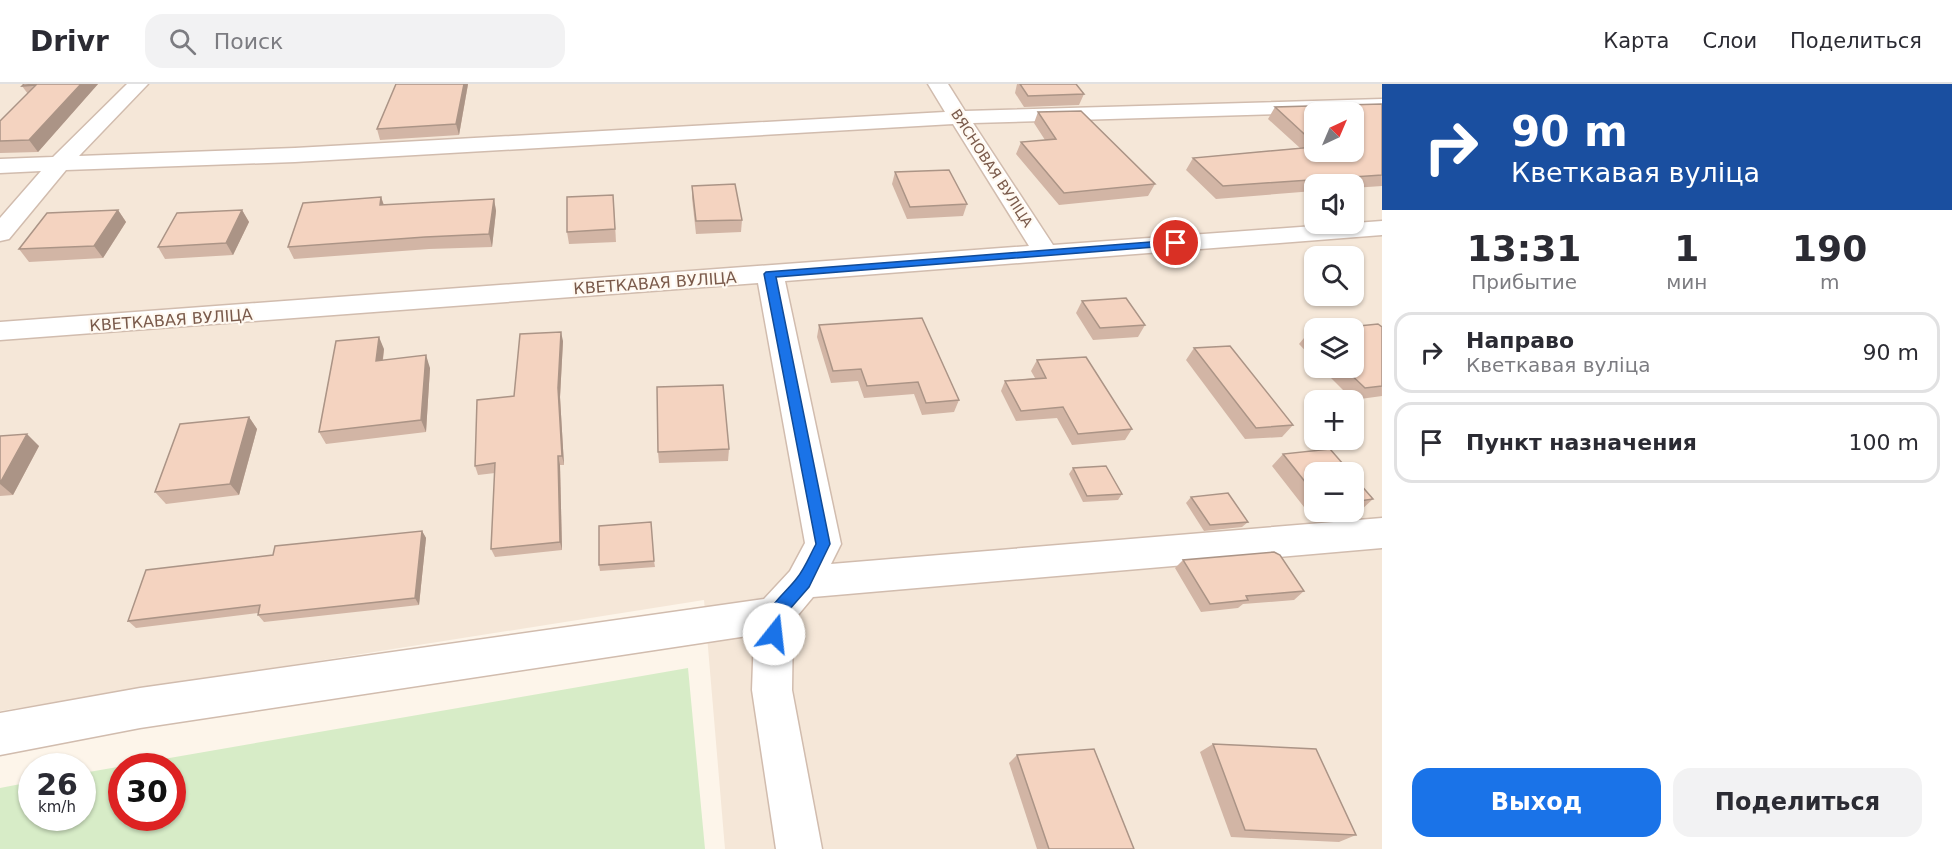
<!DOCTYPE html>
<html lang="ru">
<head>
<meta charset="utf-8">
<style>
  :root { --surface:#fff; --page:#f2f2f3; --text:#2b2b33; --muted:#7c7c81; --line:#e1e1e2; --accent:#1a73e8 }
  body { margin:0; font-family:"DejaVu Sans",sans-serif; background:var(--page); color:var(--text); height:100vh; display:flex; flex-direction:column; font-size:22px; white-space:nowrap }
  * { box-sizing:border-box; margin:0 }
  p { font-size:20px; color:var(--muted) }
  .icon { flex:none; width:33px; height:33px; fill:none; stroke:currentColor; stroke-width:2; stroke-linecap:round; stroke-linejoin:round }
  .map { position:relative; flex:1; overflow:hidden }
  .panel { display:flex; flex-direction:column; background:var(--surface); width:570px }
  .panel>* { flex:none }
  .banner { background:#1a4fa0; color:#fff; overflow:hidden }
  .needle { width:39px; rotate:44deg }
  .buttons { position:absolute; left:1304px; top:18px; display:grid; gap:12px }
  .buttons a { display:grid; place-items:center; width:60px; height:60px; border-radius:12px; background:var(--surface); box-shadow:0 2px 4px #0004; font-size:30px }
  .speed { position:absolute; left:18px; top:669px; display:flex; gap:12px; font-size:30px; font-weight:700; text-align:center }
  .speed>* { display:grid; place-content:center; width:78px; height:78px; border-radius:50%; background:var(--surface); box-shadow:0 2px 4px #0004; line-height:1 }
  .speed small { font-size:15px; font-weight:400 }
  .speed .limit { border:9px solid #d22; background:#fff; color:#111 }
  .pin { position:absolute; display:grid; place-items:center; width:51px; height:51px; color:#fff; margin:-26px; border:3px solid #fff; border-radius:50%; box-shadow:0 2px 6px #0007 }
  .me { position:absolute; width:66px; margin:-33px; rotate:16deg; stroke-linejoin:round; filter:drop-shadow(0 0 4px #0008) }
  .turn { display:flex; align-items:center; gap:21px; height:126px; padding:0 30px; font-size:27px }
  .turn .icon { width:78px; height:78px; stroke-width:2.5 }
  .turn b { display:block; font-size:42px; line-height:51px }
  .eta { display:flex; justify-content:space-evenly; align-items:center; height:102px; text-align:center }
  .eta b { font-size:36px; font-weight:700; line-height:42px }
  .action { display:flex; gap:12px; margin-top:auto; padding:12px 30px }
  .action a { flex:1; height:69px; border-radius:18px; background:var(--accent); color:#fff; font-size:24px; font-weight:700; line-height:69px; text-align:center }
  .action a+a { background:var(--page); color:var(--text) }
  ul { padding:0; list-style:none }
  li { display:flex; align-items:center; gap:18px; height:81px; margin:0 12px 9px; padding:0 18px; border:3px solid var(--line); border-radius:18px }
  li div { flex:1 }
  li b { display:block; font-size:22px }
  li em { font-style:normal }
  header { display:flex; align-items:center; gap:36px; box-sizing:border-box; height:84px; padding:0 30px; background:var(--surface); border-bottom:2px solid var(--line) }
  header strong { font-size:28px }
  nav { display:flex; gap:33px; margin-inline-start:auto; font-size:21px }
  .search { width:420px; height:54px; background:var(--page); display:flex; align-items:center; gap:15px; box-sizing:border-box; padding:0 21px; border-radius:18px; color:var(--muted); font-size:22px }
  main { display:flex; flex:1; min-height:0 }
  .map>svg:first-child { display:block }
  .residential { fill:#f5e7d8; fill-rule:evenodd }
  .green { fill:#d7ecc7; fill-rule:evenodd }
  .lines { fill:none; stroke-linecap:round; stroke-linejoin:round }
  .minor-casing { stroke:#d1bcae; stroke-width:3 }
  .minor { fill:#fff; fill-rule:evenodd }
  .wall { fill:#d2b5a5; fill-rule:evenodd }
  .shaded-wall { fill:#ab9486 }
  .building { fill:#f4d3c0; stroke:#ab9486; stroke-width:1.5 }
  .route { fill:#1a73e8; stroke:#114b97; stroke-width:1.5 }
  .labels { text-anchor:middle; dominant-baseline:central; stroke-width:4.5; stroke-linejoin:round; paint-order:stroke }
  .far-street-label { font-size:14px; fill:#7a5a4b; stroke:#fff9f1 }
  .street-label { font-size:16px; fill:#7a5a4b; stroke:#fff9f1 }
</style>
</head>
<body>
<header>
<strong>Drivr</strong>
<div class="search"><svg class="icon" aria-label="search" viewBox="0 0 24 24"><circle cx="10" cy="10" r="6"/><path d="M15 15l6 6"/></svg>Поиск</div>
<nav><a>Карта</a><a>Слои</a><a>Поделиться</a></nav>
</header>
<main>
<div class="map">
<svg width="1382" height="765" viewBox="0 0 1382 765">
  <rect width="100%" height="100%" fill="#fdf5ea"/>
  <path class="residential" d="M0,0H1382V765H725L704,516L0,627ZM1314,28H1353V68H1314ZM1314,100H1353V140H1314ZM1314,172H1353V212H1314ZM1314,244H1353V284H1314ZM1314,316H1353V356H1314ZM1314,388H1353V428H1314Z"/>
  <path class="green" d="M688,584L705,765H0V704L31,698L32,734H82L83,689ZM172,682V734H122V682Z"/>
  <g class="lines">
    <defs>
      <polygon id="minor" points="127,0 148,0 79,72 295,64 945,28 928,0 948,0 965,27 1382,15 1382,27 973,39 1053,161 1382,137 1382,151 785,197 841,460 831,480 1382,434 1382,464 813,513 793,537 792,606 822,765 776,765 752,606 754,551 140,644 0,671 0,629 140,604 764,515 790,487 805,459 758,199 0,256 0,238 1029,162 953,40 295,78 66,86 9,155 0,157 0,134 41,87 0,89 0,75 53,73"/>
    </defs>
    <use href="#minor" class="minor-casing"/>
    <use href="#minor" class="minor"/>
  </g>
  <g class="wall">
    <polygon points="24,0 98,0 38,68 0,69 0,37 28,10 22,2"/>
    <polygon points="468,0 459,51 380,56 377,45"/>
    <polygon points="1017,0 1076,0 1084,10 1079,21 1024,23 1015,9"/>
    <path d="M1382,20V102L1353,104V100H1314V107L1216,115L1186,86L1193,74L1300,64L1268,35L1275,23ZM1314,28L1353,68H1314Z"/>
    <polygon points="1038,28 1155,100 1148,112 1059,121 1016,70 1021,58 1045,56 1034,39"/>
    <polygon points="895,88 967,120 963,132 907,135 892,100"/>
    <polygon points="692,102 742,136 741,148 696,150 692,114"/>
    <polygon points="381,113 384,121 494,115 496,127 492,163 429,165 294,175 288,163"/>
    <polygon points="614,123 616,158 569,160 567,148"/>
    <polygon points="118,126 126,138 103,174 29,178 19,165"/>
    <polygon points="242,126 249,138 233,171 165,175 158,163"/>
    <polygon points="1082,217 1145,241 1138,253 1093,256 1076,229"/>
    <polygon points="819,241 959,316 954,328 922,331 914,310 864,314 858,297 831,299 817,253"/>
    <polygon points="1382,243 1382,312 1353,316 1321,284 1353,284"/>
    <polygon points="1309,248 1314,248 1314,276 1299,260"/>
    <polygon points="563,257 560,313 564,381 560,381 562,466 495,473 491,465 495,389 478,391 475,382 514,312"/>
    <polygon points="1194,264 1293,341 1282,353 1245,355 1186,276"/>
    <polygon points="384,265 383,276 430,284 426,348 326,360 319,348"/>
    <polygon points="1037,276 1132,345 1125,356 1072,361 1057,334 1016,337 1001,307 1005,297 1035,294 1031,287"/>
    <polygon points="249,333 257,345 239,411 166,420 155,408"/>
    <polygon points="0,352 39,362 13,411 0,412"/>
    <polygon points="729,365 728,377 659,379 658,368"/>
    <polygon points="1283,370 1314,388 1314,428 1353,428 1353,392 1373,415 1360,427 1311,432 1272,382"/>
    <polygon points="1073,384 1122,410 1118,416 1083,418 1069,390"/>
    <polygon points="1191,413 1248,438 1242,443 1204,447 1186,419"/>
    <polygon points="422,447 426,454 419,521 264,538 258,531 258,529 136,544 128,537 273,471"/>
    <polygon points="1183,476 1304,507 1294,516 1243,520 1238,524 1201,528 1175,484"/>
    <polygon points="654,477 655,483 600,487 599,481"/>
    <polygon points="1213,660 1356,751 1339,758 1231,753 1200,668"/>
    <polygon points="1017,671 1134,765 1037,765 1009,679"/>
  </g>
  <g class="shaded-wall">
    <polygon points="81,0 98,0 38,68 29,56"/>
    <polygon points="464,0 468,0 459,51 456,40"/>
    <polygon points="381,113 385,125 380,121"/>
    <polygon points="494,115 496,127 492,163 489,150"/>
    <polygon points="118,126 126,138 103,174 94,162"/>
    <polygon points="242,126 249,138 233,171 226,159"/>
    <polygon points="561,248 563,257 560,313 564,381 562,372 558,304"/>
    <polygon points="379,253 384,265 381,289 376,277"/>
    <polygon points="426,271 430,284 426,348 421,336"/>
    <polygon points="249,333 257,345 239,411 230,400"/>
    <polygon points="27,350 39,362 13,411 0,400 0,399"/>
    <polygon points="558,372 560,381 562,466 560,458"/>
    <polygon points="422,447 426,454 419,521 415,514"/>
  </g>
  <g class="building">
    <polygon points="24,0 81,0 29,56 0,57 0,37 36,1 22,2"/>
    <polygon points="396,0 464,0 456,40 377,45"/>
    <polygon points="1020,0 1076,0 1084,10 1028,12"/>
    <polygon points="1382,20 1382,91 1223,102 1193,74 1314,63 1314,68 1353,68 1353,28 1314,28 1314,59 1275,23"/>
    <polygon points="1081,27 1155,100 1064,109 1021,58 1056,55 1038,28"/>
    <polygon points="949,86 967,120 910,123 895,88"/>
    <polygon points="735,100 742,136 696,137 692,102"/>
    <polygon points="613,111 615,145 567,148 567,113"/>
    <polygon points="381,113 380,121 494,115 489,150 425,153 288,163 303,119"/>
    <polygon points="118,126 94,162 19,165 47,129"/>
    <polygon points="242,126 226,159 158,163 177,129"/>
    <polygon points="1126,214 1145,241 1100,244 1082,217"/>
    <polygon points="922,234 959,316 926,319 918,298 867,302 861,285 833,287 819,241"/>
    <polygon points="1378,240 1382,243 1382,302 1365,304 1344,284 1353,284 1353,244 1339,244"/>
    <polygon points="561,248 558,304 562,372 558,372 560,458 491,465 495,379 475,382 477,316 514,312 520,250"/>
    <polygon points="1309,248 1314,248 1314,253"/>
    <polygon points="379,253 376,277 426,271 421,336 319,348 336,257"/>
    <polygon points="1230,262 1293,341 1256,344 1194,264"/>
    <polygon points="1086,273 1132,345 1078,350 1063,323 1021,327 1005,297 1046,294 1037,276"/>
    <polygon points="723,301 729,365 658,368 657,303"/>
    <polygon points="249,333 230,400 155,408 180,340"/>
    <polygon points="27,350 0,399 0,352"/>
    <polygon points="1330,365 1350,388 1314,388 1314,409 1283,370"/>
    <polygon points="1106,382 1122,410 1087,412 1073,384"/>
    <polygon points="1353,392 1373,415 1353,418"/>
    <polygon points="1228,409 1248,438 1210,441 1191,413"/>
    <polygon points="651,438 654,477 599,481 599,442"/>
    <polygon points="422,447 415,514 258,531 260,521 128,537 146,486 273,471 275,462"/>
    <polygon points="1274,468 1280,471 1304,507 1246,512 1248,516 1210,520 1183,476"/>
    <polygon points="1213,660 1316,665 1356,751 1245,746"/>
    <polygon points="1094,665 1134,765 1049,765 1017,671"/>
  </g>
  <path class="route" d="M1176,156L1182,159L1180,161L776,193L830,460L809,503L782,534L779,555L774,558L768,555C756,528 783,513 797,494C805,484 810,471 816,460L764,190L766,188Z"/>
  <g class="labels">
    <g class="far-street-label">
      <text transform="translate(992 84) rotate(57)">ВЯСНОВАЯ ВУЛІЦА</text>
    </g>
    <g class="street-label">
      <text transform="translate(655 199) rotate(-4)">КВЕТКАВАЯ ВУЛІЦА</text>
      <text transform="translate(171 236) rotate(-4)">КВЕТКАВАЯ ВУЛІЦА</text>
    </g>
  </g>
</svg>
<div class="buttons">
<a><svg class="needle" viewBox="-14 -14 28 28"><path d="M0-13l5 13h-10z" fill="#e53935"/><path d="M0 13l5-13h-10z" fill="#7c7c81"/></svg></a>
<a><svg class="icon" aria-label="sound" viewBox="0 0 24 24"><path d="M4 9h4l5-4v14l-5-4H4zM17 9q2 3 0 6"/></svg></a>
<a><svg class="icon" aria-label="search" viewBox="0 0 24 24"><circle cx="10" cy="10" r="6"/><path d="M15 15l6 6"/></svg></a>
<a><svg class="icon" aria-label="layers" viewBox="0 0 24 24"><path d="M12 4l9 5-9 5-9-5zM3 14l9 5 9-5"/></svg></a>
<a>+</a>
<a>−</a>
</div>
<div class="speed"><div>26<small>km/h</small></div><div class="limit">30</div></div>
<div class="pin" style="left:1176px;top:159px;background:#d93025"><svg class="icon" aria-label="arrive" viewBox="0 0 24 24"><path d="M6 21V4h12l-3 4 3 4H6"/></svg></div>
<svg class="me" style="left:774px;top:550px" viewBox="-20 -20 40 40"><circle r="19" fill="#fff"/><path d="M0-13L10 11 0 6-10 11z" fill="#1a73e8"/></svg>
</div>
<section class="panel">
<div class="banner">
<div class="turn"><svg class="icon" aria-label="right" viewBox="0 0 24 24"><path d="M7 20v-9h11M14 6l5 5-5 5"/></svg><div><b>90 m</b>Кветкавая вуліца</div></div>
</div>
<div class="eta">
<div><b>13:31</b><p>Прибытие</p></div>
<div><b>1</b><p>мин</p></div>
<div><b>190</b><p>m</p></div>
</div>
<ul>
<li><svg class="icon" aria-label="right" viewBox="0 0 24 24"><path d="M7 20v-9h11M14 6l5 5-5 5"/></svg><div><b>Направо</b><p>Кветкавая вуліца</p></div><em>90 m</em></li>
<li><svg class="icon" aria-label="arrive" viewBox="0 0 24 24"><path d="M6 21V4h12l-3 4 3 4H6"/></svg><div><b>Пункт назначения</b></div><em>100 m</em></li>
</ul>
<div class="action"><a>Выход</a><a>Поделиться</a></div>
</section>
</main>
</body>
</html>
